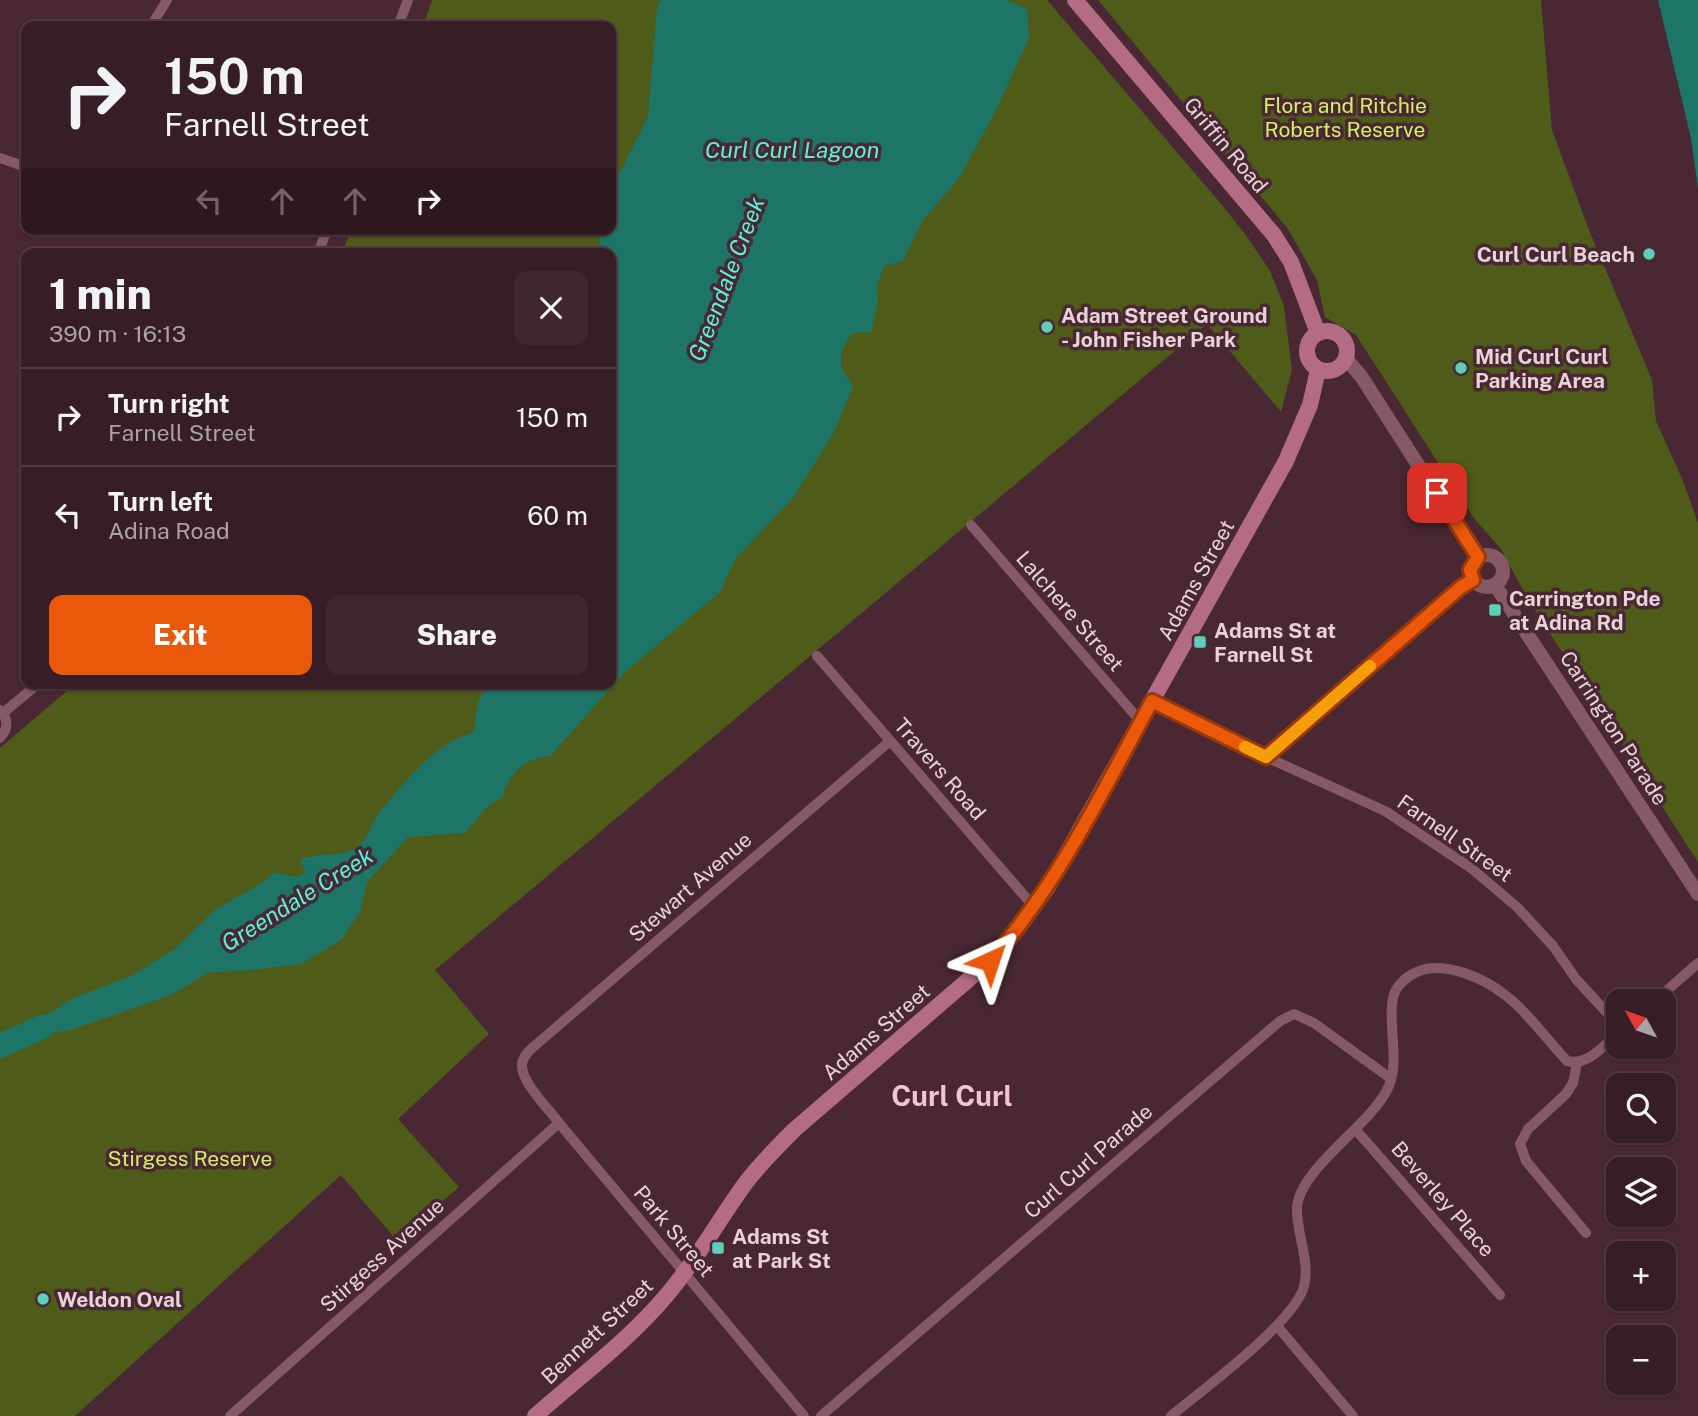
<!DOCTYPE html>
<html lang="en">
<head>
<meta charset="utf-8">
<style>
  :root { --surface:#371e26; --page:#3e272e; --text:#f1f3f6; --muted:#aaa2a7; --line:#513c43; --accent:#ea580c }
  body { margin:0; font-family:"Public Sans",sans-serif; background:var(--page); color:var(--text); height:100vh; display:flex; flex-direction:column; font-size:26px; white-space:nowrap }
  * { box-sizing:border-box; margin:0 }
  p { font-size:23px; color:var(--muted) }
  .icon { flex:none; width:38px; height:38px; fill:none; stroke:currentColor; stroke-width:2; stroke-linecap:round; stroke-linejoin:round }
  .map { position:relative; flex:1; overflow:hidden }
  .side { position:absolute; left:21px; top:248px; width:595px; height:441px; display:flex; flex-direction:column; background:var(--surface); border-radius:14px; box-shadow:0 2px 5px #0004,0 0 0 2px var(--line) }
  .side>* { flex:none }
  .top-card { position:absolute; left:21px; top:21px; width:595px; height:214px; border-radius:14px; box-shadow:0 2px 5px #0004,0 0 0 2px var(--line); background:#371e26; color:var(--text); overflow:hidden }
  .needle { width:46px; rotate:310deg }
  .fabs { position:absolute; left:1606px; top:989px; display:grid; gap:14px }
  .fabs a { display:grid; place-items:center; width:70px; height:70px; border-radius:14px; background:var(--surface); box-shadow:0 2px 5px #0004,0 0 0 2px var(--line); font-size:35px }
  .pin { position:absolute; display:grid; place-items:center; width:60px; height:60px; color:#fff; margin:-30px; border-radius:14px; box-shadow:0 4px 10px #0006 }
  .me { position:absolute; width:77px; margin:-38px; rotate:42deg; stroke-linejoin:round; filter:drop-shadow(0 0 5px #0008) }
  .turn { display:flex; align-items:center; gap:24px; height:147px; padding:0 28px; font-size:32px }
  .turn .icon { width:91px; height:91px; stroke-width:2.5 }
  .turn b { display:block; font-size:49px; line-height:60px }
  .lanes { display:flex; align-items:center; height:66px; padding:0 28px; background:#0003; justify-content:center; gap:35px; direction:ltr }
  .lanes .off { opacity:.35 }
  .round { display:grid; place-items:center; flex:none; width:74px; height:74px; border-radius:14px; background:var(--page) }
  .overview { display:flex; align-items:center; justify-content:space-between; height:119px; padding:0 28px }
  h1 { font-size:42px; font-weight:800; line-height:52px }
  .action { display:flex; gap:14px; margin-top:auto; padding:14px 28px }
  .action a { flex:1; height:80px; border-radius:14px; background:var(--accent); color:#fff; font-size:28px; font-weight:800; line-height:80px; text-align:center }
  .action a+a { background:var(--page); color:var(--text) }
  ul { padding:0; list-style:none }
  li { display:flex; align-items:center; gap:21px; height:98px; padding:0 28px; border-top:2px solid var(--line) }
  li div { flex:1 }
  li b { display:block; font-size:26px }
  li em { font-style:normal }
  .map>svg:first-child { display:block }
  .green { fill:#4e5b19 }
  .water { fill:#1d7567 }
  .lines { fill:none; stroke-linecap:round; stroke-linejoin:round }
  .river { stroke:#1d7567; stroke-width:24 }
  .minor { stroke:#865967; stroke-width:10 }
  .tertiary { stroke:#865967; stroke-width:14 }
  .secondary { stroke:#b36c83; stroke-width:16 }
  .route-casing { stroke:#983908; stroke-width:18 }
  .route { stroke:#ea580c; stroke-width:12 }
  .slow { stroke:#f59e0b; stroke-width:12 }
  .poi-dot { fill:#5cceba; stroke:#492833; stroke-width:2.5 }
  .labels { text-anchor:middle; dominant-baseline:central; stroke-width:7; stroke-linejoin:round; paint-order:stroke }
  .park-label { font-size:21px; fill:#d4f164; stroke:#492833 }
  .street-label { font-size:21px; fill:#e9d3d9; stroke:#492833 }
  .poi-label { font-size:21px; font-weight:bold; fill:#e9d3d9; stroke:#492833; text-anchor:start }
  .water-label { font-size:23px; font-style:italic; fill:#58f3d9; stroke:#492833 }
  .district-label { font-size:28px; font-weight:bold; fill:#f0c4d0; stroke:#492833 }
</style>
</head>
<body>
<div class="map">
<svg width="1698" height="1416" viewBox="0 0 1698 1416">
  <rect width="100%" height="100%" fill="#492833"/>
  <g class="green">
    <polygon points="432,0 1047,0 1222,205 1248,238 1270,271 1284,306 1292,370 1281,412 1207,324 435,970 489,1034 398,1119 459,1187 397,1241 341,1175 75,1416 0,1416 0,748 75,684 611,684 611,254 342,254 351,229 611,229 611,26 423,26"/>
    <polygon points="1098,0 1541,0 1552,130 1589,230 1652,380 1656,421 1683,481 1698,523 1698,862 1527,598 1501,549 1473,517 1356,335 1325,317 1317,280 1288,229"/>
  </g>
  <g class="water">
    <path d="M661,0H1006L1027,9L1029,38L995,112L959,178L922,221L903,261L884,266L877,285L878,301L871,332L852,333C837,356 837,364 853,386L834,432L793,498L736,558L720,592L625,672L550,756C527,757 507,774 503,796L486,808L465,833L408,837L367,882L360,912L341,940L301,964L244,971L210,972L169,996L70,1030L13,1039L71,999L131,976L175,949L216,909L257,886L275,872L295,877L306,873L300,860C317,851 342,858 357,847C368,838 369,828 377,816C392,795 426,756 449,743C456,738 466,736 474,732L478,701L489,684H611V254H599L600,229H611V180L620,172L648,117L657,8Z"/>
    <polygon points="1658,0 1698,0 1698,189 1691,138"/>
  </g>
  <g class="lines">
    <polyline class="river" points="0,1046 44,1026"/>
    <g class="minor">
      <polyline points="151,26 167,0"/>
      <polyline points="398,26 408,0"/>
      <polyline points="0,158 26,167"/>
      <polyline points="318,254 327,229"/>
      <polyline points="971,525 1141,722"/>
      <polyline points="817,656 1034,907"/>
      <polyline points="1152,701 1266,757 1385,811 1471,868 1517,907 1553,946 1576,979 1619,1026"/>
      <path d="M0,710C9,719 8,729 0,738"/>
      <polyline points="3,713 38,684"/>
      <polyline points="1266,757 1461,587 1473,580"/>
      <polyline points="1655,1001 1698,963"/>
      <polyline points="1577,1063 1573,1083 1566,1094 1528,1129 1520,1144 1526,1161 1586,1233"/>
      <polyline points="1356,1130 1500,1295"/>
      <polyline points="1277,1326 1353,1416"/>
      <polyline points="230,1416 559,1123"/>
      <path d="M804,1416L559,1123C549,1109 520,1081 522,1064C523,1057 527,1053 531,1049L890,741"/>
      <polyline points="821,1416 1280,1021 1294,1014 1314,1023 1390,1078"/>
      <path d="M1171,1416C1205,1388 1285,1329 1302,1292C1313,1266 1296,1235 1297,1208C1299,1170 1366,1128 1386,1092C1402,1064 1387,1028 1393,998C1395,986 1407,976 1417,972C1443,960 1484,978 1505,995C1525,1009 1549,1042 1567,1061C1589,1066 1603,1046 1619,1032"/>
    </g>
    <g class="tertiary">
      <polyline points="1346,359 1361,376 1477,557"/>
      <circle cx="1487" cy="571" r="16"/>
      <polyline points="1495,585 1698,894"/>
    </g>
    <g class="secondary">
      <polyline points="1075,0 1274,235 1291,262 1318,333"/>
      <circle cx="1327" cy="351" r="20"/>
      <path d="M535,1416C579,1377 628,1341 666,1296C697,1260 719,1219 747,1181C761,1163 778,1146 794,1130L990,961L1014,934L1048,887L1286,461L1310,405L1318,370"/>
    </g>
  </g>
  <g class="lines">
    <defs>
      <path id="route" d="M990,961C1058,885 1103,790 1152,701L1266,757L1461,587L1473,580L1470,570L1478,557L1437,493"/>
    </defs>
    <use href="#route" class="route-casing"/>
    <use href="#route" class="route"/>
    <polyline class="slow" points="1245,747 1266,757 1370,666"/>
  </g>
  <g class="poi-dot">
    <circle cx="1649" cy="254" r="7"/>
    <circle cx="1047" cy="327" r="7"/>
    <circle cx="1461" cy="368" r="7"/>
    <rect x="1488" y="603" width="14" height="14" rx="3.5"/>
    <rect x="1193" y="635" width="14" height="14" rx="3.5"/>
    <rect x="711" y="1241" width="14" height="14" rx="3.5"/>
    <circle cx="43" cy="1299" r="7"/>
  </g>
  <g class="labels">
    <g class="park-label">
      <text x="1345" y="105">Flora and Ritchie<tspan x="1345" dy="24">Roberts Reserve</tspan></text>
      <text x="190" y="1158">Stirgess Reserve</text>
    </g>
    <g class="street-label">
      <text transform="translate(1226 145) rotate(50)">Griffin Road</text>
      <text transform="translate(1196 580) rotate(-61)">Adams Street</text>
      <text transform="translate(1070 611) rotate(49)">Lalchere Street</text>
      <text transform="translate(1614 728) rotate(57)">Carrington Parade</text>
      <text transform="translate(940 769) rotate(49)">Travers Road</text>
      <text transform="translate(1455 838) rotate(35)">Farnell Street</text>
      <text transform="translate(690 887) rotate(-41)">Stewart Avenue</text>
      <text transform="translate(876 1032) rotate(-41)">Adams Street</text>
      <text transform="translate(1088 1161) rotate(-41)">Curl Curl Parade</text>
      <text transform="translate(1443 1199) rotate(49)">Beverley Place</text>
      <text transform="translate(674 1231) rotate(50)">Park Street</text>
      <text transform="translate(382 1255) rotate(-42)">Stirgess Avenue</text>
      <text transform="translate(597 1331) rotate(-43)">Bennett Street</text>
    </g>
    <g class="poi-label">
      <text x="1635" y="254" text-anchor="end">Curl Curl Beach</text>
      <text x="1061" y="315">Adam Street Ground<tspan x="1061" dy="24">- John Fisher Park</tspan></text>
      <text x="1475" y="356">Mid Curl Curl<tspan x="1475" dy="24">Parking Area</tspan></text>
      <text x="1509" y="598">Carrington Pde<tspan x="1509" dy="24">at Adina Rd</tspan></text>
      <text x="1214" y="630">Adams St at<tspan x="1214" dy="24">Farnell St</tspan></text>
      <text x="732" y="1236">Adams St<tspan x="732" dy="24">at Park St</tspan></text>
      <text x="57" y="1299">Weldon Oval</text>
    </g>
    <g class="water-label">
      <text x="792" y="149">Curl Curl Lagoon</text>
      <text transform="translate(726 279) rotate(-69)">Greendale Creek</text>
      <text transform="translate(297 899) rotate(-32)">Greendale Creek</text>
    </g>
    <g class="district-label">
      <text x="952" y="1095">Curl Curl</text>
    </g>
  </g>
</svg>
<div class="fabs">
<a><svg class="needle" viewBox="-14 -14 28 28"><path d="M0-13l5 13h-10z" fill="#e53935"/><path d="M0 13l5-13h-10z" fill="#aaa2a7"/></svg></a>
<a><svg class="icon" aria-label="search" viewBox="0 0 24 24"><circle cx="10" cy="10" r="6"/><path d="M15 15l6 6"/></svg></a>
<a><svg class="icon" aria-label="layers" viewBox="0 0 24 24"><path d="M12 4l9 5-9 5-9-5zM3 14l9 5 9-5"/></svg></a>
<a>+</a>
<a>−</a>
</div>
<div class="pin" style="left:1437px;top:493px;background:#d93025"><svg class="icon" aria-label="arrive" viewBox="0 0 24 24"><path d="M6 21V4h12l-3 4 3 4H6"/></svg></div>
<svg class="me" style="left:990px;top:961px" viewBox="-20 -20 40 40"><path d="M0-17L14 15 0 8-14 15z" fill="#ea580c" stroke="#fff" stroke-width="4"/></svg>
<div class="top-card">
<div class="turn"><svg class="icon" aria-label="right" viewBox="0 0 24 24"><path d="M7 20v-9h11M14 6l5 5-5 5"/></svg><div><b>150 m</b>Farnell Street</div></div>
<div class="lanes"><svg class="icon off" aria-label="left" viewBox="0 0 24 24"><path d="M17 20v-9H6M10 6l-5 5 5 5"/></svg><svg class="icon off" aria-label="ahead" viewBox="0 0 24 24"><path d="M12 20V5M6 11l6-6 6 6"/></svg><svg class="icon off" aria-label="ahead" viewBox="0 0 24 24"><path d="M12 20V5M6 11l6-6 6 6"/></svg><svg class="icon" aria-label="right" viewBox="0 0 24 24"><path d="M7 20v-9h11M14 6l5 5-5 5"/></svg></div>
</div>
<section class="side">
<div class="overview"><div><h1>1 min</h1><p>390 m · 16:13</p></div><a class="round"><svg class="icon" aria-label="close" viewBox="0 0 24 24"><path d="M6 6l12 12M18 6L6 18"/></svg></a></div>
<ul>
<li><svg class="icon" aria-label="right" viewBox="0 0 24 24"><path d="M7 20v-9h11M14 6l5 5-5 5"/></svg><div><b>Turn right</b><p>Farnell Street</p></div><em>150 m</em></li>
<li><svg class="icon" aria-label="left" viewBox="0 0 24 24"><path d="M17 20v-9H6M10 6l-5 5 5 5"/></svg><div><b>Turn left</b><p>Adina Road</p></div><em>60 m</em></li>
</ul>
<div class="action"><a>Exit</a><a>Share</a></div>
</section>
</div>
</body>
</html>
